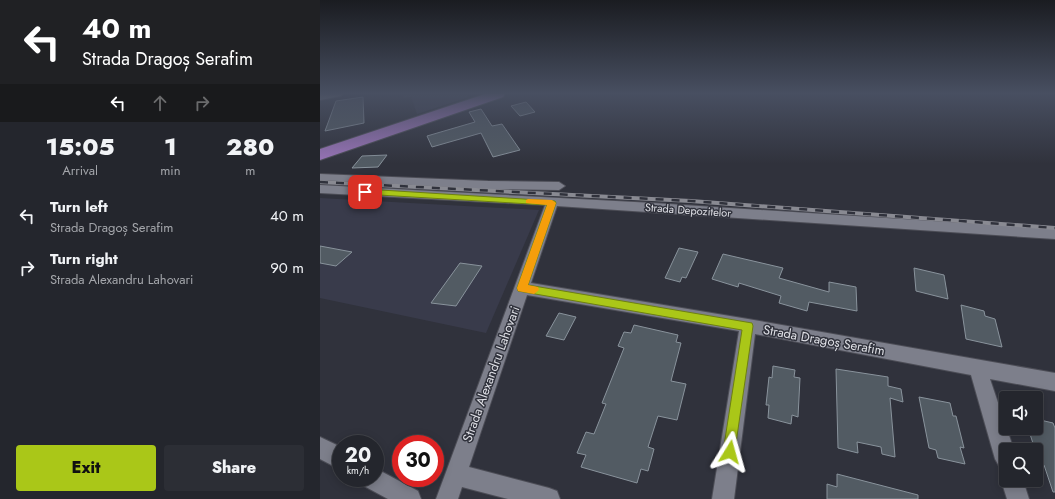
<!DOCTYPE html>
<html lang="en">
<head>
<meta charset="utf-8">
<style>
  :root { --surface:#24262d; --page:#2c2e35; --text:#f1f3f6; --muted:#a3a5aa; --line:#414349; --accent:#aac718 }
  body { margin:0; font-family:Jost,sans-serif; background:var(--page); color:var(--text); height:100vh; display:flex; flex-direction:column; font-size:15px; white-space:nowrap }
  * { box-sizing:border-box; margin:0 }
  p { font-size:13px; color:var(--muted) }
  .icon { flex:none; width:22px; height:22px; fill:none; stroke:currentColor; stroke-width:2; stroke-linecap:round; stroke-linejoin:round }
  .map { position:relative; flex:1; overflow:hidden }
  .sheet { display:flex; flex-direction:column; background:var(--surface); width:320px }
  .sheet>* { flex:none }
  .guide { background:#202124; color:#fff; overflow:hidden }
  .fabs { position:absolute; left:679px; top:391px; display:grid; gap:8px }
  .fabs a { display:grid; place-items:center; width:44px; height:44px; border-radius:4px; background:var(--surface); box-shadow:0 2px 10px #0003,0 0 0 1px var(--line); font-size:20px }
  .speed { position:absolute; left:12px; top:435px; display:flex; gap:8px; font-size:20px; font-weight:700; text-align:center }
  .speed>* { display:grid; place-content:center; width:52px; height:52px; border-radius:50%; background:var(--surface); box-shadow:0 2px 10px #0003,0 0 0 1px var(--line); line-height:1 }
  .speed small { font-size:10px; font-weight:400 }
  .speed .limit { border:6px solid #d22; background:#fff; color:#111 }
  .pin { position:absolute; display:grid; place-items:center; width:34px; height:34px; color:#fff; margin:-17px; border-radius:8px; box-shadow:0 2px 6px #0006 }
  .me { position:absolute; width:44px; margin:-22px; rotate:8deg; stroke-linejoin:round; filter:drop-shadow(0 0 3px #0008) }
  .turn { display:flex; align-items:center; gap:14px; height:84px; padding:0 16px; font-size:18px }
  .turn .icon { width:52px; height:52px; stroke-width:2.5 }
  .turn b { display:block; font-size:28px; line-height:34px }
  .lanes { display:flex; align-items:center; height:38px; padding:0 16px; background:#0003; justify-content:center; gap:20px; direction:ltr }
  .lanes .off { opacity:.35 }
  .eta { display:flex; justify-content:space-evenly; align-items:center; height:68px; text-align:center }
  .eta b { font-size:24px; font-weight:800; line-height:28px }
  .action { display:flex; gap:8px; margin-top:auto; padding:8px 16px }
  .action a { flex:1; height:46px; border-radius:4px; background:var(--accent); color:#111; font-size:16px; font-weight:800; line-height:46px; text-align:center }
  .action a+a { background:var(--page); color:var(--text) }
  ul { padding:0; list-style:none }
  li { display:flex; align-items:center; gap:12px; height:52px; padding:0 16px }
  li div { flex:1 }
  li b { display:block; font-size:15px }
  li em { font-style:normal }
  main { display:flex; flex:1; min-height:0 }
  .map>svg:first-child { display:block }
  .built { fill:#393b4b }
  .building { fill:#525b63; stroke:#89939c }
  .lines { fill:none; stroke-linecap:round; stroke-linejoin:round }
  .street-casing { stroke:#4c4d56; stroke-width:2 }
  .primary-casing { stroke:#4c4d56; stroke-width:2 }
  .street { fill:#7d7f8b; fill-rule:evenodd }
  .primary { fill:#9974b8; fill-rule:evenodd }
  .rail-casing { stroke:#898a92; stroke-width:4 }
  .rail { stroke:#30323c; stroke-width:2.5; stroke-dasharray:8; stroke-linecap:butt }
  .route { fill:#aac718; stroke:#6e8110 }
  .slow { fill:#f59e0b }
  .labels { text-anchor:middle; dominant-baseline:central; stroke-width:3; stroke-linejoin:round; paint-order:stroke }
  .street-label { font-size:11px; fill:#dfe0e6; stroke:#30323c }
  .near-street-label { font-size:13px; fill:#dfe0e6; stroke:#30323c }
</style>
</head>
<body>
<main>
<section class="sheet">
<div class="guide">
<div class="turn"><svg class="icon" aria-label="left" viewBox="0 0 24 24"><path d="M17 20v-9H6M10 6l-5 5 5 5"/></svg><div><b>40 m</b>Strada Dragoș Serafim</div></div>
<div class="lanes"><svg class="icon" aria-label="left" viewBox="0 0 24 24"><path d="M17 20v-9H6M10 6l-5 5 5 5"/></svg><svg class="icon off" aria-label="ahead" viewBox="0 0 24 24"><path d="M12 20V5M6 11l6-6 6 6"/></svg><svg class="icon off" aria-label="right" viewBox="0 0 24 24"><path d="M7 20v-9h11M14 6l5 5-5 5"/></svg></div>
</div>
<div class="eta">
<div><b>15:05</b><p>Arrival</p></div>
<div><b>1</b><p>min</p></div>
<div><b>280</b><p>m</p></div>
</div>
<ul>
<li><svg class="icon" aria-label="left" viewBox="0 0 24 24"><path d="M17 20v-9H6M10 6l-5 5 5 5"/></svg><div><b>Turn left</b><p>Strada Dragoș Serafim</p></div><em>40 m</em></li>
<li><svg class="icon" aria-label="right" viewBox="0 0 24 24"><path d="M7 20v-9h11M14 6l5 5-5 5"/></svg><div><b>Turn right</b><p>Strada Alexandru Lahovari</p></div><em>90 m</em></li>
</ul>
<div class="action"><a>Exit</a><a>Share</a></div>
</section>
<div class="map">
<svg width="735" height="499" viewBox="0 0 735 499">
  <rect width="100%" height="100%" fill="#30323c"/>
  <g class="built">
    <polygon points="82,94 146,94 149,97 97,114 91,97 83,98"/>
    <polygon points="0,198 219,210 166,333 0,298"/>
  </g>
  <g class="building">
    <polygon points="43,97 44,123 5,131 16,101"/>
    <polygon points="206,102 215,112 200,116 191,106"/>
    <polygon points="161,109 172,126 182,124 200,150 173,157 161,133 112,147 107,136 155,122 149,112"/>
    <polygon points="67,155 58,167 32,168 42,156"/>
    <polygon points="0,246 32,252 16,266 0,263"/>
    <polygon points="359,248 378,252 366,278 362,277 360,282 345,278"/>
    <polygon points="403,254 463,268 459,278 509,292 509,282 536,287 537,311 489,302 487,311 459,303 461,296 419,283 418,287 392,279"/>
    <polygon points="140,263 162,266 136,306 111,303"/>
    <polygon points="594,268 624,275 628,299 596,291"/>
    <polygon points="641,305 664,311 665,316 675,319 682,347 646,339"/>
    <polygon points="239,313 256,317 244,340 226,336"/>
    <polygon points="314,325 358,335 356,342 361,343 351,381 366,384 357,420 338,416 328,447 334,449 328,471 321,469 317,483 261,467 266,455 257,453 266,432 274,434 286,404 282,403 304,348 298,346 304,332 311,333"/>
    <polygon points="453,366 475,370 474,377 480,378 478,417 472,415 471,424 448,418 449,405 446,405 449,377 452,378"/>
    <polygon points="516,369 568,377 568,386 581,389 583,402 570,398 575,457 562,454 561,447 537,442 538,453 518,448"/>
    <polygon points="599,397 630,403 633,416 636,416 644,448 640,447 645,464 618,458 616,450 609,448"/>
    <polygon points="716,419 733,423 735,428 735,492 733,492 724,465 720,465 709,431 712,432 711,428 716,428"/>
    <polygon points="517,474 598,495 598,499 507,499 507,484 517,487"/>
  </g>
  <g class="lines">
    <defs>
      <g id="street">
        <polygon points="0,94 22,94 21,96 0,100"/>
        <polygon points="0,174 168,181 239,182 245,186 239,190 168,189 0,180"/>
        <polygon points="0,185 333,203 735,229 735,239 237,206 211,283 428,319 735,373 735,391 670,379 694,450 686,450 686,470 679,466 675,459 651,375 435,334 414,499 392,499 419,331 207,295 149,467 229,488 237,491 240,499 188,499 142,487 138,499 116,499 225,205 0,193"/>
        <polygon points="0,437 21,447 21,470 0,459"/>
        <polygon points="55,468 98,491 101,499 68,499 44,486 41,478 55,478"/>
        <polygon points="684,472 686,472 686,480 703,480 709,499 687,499 681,480"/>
      </g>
      <polygon id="primary" points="165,94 185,94 183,97 0,160 0,149"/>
    </defs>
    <use href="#street" class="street-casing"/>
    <use href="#primary" class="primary-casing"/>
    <use href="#street" class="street"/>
    <use href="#primary" class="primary"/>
    <defs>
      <polyline id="rail" points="0,182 371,201 735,228"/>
    </defs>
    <use href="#rail" class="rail-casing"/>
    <use href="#rail" class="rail"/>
  </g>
  <linearGradient id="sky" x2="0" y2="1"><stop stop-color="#1a1c21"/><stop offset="0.57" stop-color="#484f61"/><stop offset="1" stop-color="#484f61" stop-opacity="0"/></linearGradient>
  <rect width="735" height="164" fill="url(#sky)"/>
  <polygon class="route" points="45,189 235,201 236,203 208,285 432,323 433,326 414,457 410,459 405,457 403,452 422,330 198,291 197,288 227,205 42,194 41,192"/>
  <polygon class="slow" points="208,199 232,200 236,203 208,285 218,287 219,290 214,294 198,291 197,288 227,205 206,203 206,200"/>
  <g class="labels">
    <g class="street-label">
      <text transform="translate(368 210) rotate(4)">Strada Depozitelor</text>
    </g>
    <g class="near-street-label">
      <text transform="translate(504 340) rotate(10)">Strada Dragoș Serafim</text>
      <text transform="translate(171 374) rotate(-70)">Strada Alexandru Lahovari</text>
    </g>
  </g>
</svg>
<div class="fabs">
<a><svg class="icon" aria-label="sound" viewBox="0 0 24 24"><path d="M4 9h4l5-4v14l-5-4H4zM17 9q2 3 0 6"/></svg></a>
<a><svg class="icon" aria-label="search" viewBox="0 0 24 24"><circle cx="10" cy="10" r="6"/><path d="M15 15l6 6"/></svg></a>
</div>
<div class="speed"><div>20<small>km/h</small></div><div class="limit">30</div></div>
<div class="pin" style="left:45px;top:192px;background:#d93025"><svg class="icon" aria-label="arrive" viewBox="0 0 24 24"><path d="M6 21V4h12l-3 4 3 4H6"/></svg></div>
<svg class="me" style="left:410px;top:452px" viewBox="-20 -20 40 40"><path d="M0-17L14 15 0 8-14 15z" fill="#aac718" stroke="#fff" stroke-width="4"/></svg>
</div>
</main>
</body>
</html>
